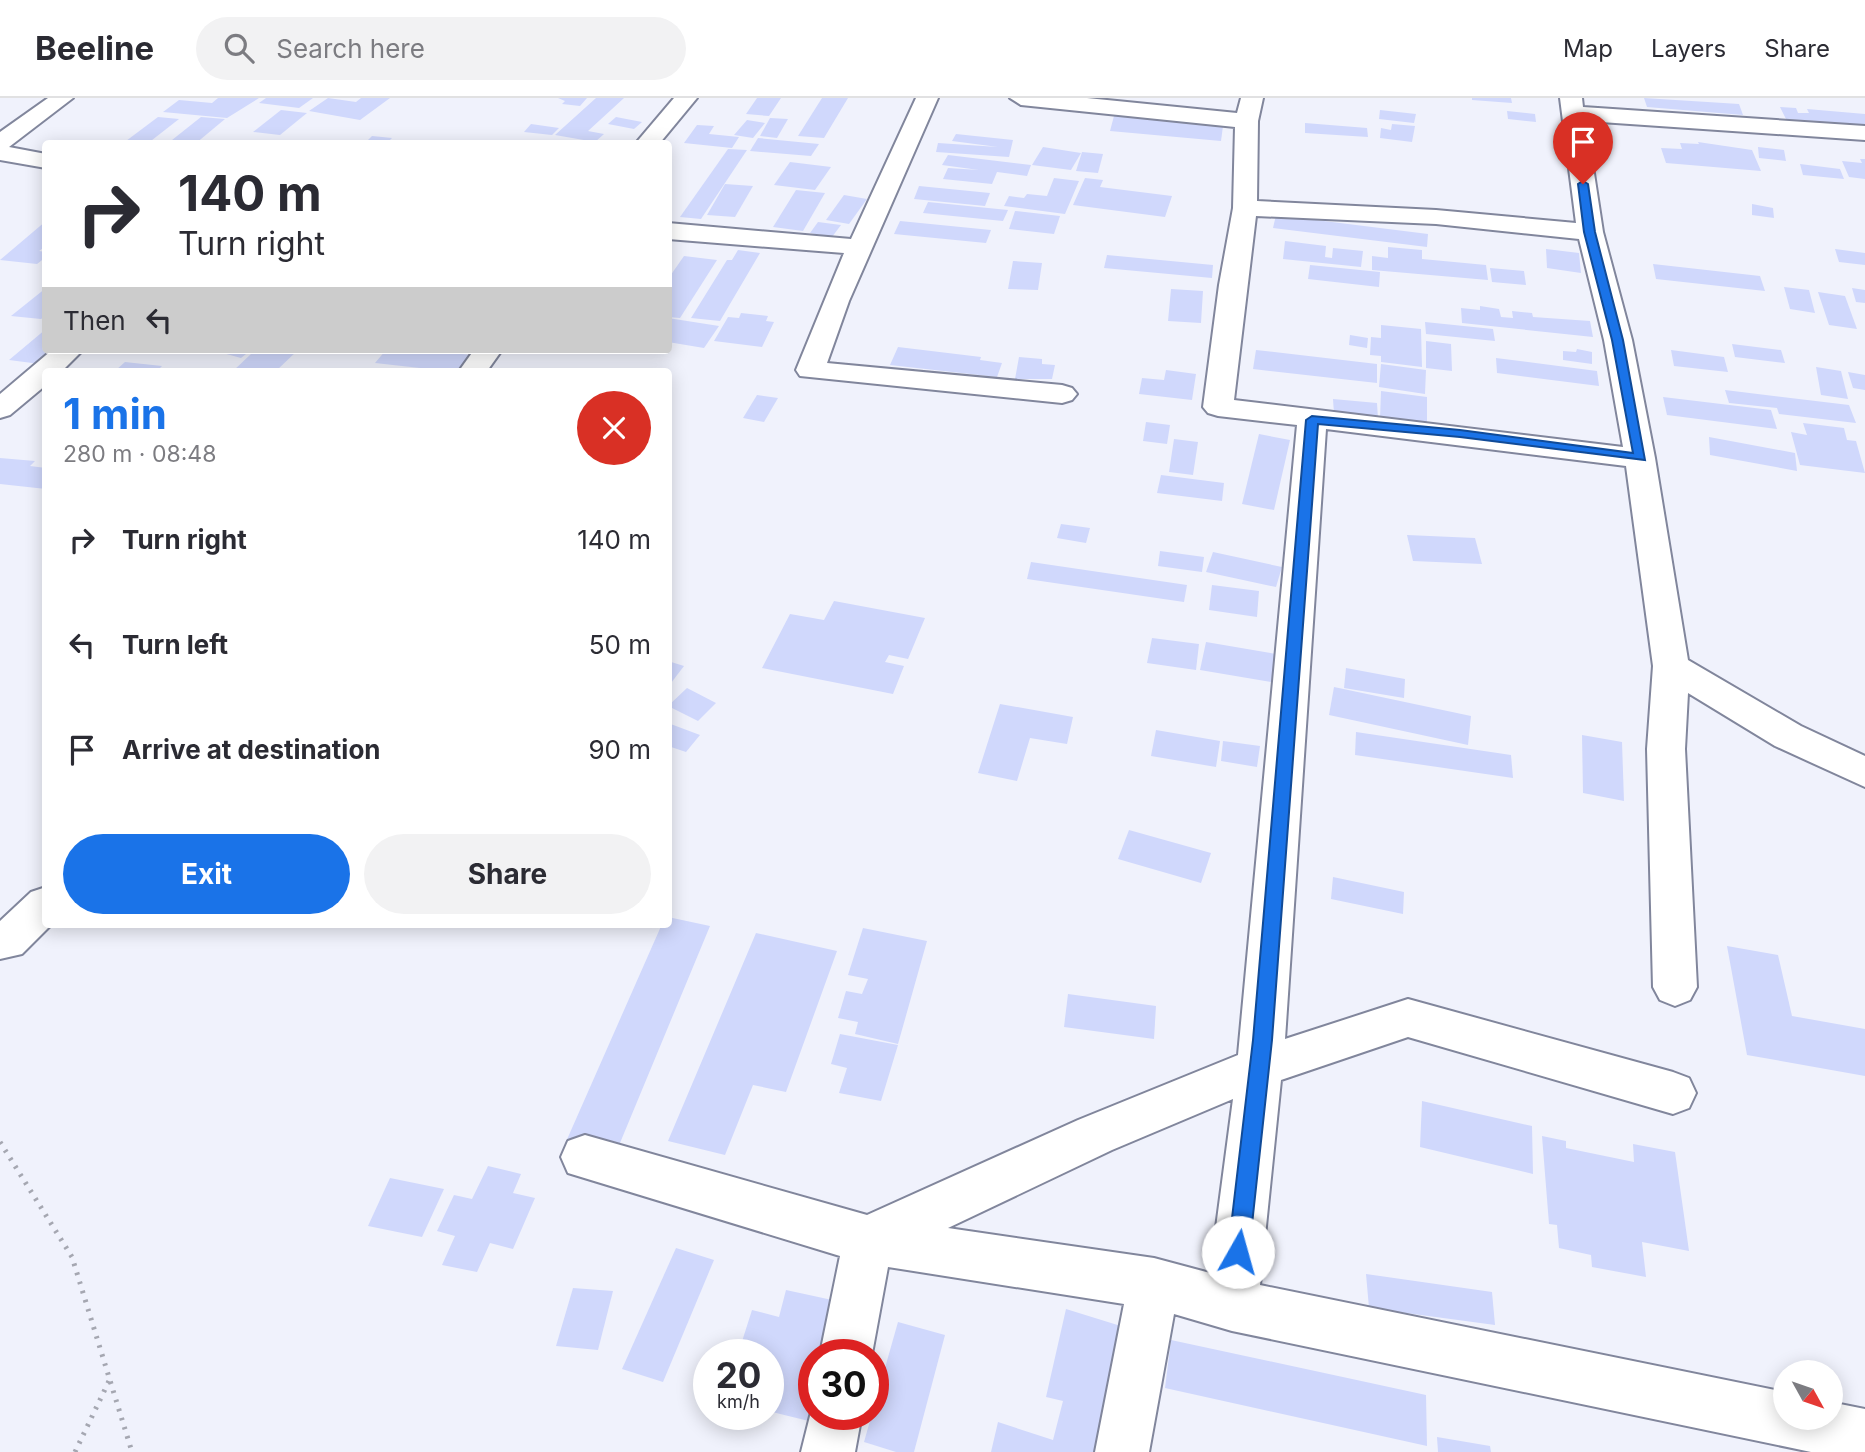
<!DOCTYPE html>
<html lang="en">
<head>
<meta charset="utf-8">
<style>
  :root { --surface:#fff; --page:#f2f2f3; --text:#2b2b33; --muted:#7c7c81; --line:#e1e1e2; --accent:#1a73e8 }
  body { margin:0; font-family:Inter,sans-serif; background:var(--page); color:var(--text); height:100vh; display:flex; flex-direction:column; font-size:26px; white-space:nowrap }
  * { box-sizing:border-box; margin:0 }
  p { font-size:23px; color:var(--muted) }
  .icon { flex:none; width:38px; height:38px; fill:none; stroke:currentColor; stroke-width:2; stroke-linecap:round; stroke-linejoin:round }
  .map { position:relative; flex:1; overflow:hidden }
  .side { position:absolute; left:42px; top:270px; width:630px; height:560px; display:flex; flex-direction:column; background:var(--surface); border-radius:7px; box-shadow:0 4px 18px #0003 }
  .side>* { flex:none }
  .top-card { position:absolute; left:42px; top:42px; width:630px; height:214px; border-radius:7px; box-shadow:0 4px 18px #0003; background:#fff; color:var(--text); overflow:hidden }
  .needle { width:46px; rotate:130deg }
  .tools { position:absolute; left:1773px; top:1262px; display:grid; gap:14px }
  .tools a { display:grid; place-items:center; width:70px; height:70px; border-radius:50%; background:var(--surface); box-shadow:0 4px 18px #0003; font-size:35px }
  .speed { position:absolute; left:693px; top:1241px; display:flex; gap:14px; font-size:35px; font-weight:700; text-align:center }
  .speed>* { display:grid; place-content:center; width:91px; height:91px; border-radius:50%; background:var(--surface); box-shadow:0 4px 18px #0003; line-height:1 }
  .speed small { font-size:18px; font-weight:400 }
  .speed .limit { border:10px solid #d22; background:#fff; color:#111 }
  .pin { position:absolute; display:grid; place-items:center; width:60px; height:60px; color:#fff; margin:-72px -30px; border-radius:50% 50% 50% 0; rotate:-45deg; box-shadow:0 0 7px #0007 }
  .pin .icon { rotate:45deg }
  .me { position:absolute; width:77px; margin:-38px; rotate:7deg; stroke-linejoin:round; filter:drop-shadow(0 0 5px #0008) }
  .turn { display:flex; align-items:center; gap:24px; height:147px; padding:0 21px; font-size:32px }
  .turn .icon { width:91px; height:91px; stroke-width:2.5 }
  .turn b { display:block; font-size:49px; line-height:60px }
  .then { display:flex; align-items:center; height:66px; padding:0 21px; background:#0003; gap:14px; font-size:26px }
  .round { display:grid; place-items:center; flex:none; width:74px; height:74px; border-radius:37px; background:var(--page) }
  .head { display:flex; align-items:center; justify-content:space-between; height:119px; padding:0 21px }
  h1 { font-size:42px; font-weight:700; line-height:52px; color:var(--accent) }
  .action { display:flex; gap:14px; margin-top:auto; padding:14px 21px }
  .action a { flex:1; height:80px; border-radius:42px; background:var(--accent); color:#fff; font-size:28px; font-weight:700; line-height:80px; text-align:center }
  .action a+a { background:var(--page); color:var(--text) }
  ul { padding:0; list-style:none }
  li { display:flex; align-items:center; gap:21px; height:105px; padding:0 21px }
  li div { flex:1 }
  li b { display:block; font-size:26px }
  li em { font-style:normal }
  header { display:flex; align-items:center; gap:42px; box-sizing:border-box; height:98px; padding:0 35px; background:var(--surface); border-bottom:2px solid var(--line) }
  header strong { font-size:33px }
  nav { display:flex; gap:38px; margin-inline-start:auto; font-size:24px }
  .search { width:490px; height:63px; background:var(--page); display:flex; align-items:center; gap:18px; box-sizing:border-box; padding:0 24px; border-radius:38px; color:var(--muted); font-size:26px }
  .map>svg:first-child { display:block }
  .building { fill:#d0d8fc }
  .lines { fill:none; stroke-linecap:round; stroke-linejoin:round }
  .minor-casing { stroke:#81869c; stroke-width:4 }
  .path { stroke:#a5a7b1; stroke-width:5; stroke-dasharray:2.5 7; stroke-linecap:butt }
  .minor { fill:#fff; fill-rule:evenodd }
  .route { fill:#1a73e8; stroke:#114b97; stroke-width:2 }
</style>
</head>
<body>
<header>
<strong>Beeline</strong>
<div class="search"><svg class="icon" aria-label="search" viewBox="0 0 24 24"><circle cx="10" cy="10" r="6"/><path d="M15 15l6 6"/></svg>Search here</div>
<nav><a>Map</a><a>Layers</a><a>Share</a></nav>
</header>
<div class="map">
<svg width="1865" height="1354" viewBox="0 0 1865 1354">
  <rect width="100%" height="100%" fill="#f0f2fc"/>
  <g class="building">
    <polygon points="218,0 259,0 227,20 163,14 179,2 212,5"/>
    <polygon points="266,0 313,0 299,10 259,5"/>
    <polygon points="328,0 356,4 361,0 390,0 360,22 309,13"/>
    <polygon points="558,0 587,0 580,8 562,6 565,3"/>
    <polygon points="596,0 624,0 588,33 604,36 595,44 555,37"/>
    <polygon points="757,0 781,0 769,18 746,16"/>
    <polygon points="822,0 848,0 824,40 798,38"/>
    <polygon points="1472,0 1511,0 1512,5 1472,2"/>
    <polygon points="1644,0 1739,6 1743,17 1647,9"/>
    <polygon points="1780,9 1796,10 1798,15 1809,15 1807,11 1865,16 1865,29 1787,23"/>
    <polygon points="281,12 307,15 280,37 253,34"/>
    <polygon points="1380,12 1416,16 1414,25 1379,21"/>
    <polygon points="1507,13 1535,16 1536,24 1508,21"/>
    <polygon points="1114,18 1223,28 1221,43 1110,33"/>
    <polygon points="158,19 179,21 147,46 122,46"/>
    <polygon points="201,19 225,21 195,46 167,46"/>
    <polygon points="616,19 642,24 634,31 608,26"/>
    <polygon points="770,20 788,21 777,40 760,38"/>
    <polygon points="747,22 765,25 753,40 734,37"/>
    <polygon points="1305,25 1367,30 1368,39 1305,35"/>
    <polygon points="531,26 559,30 552,37 524,34"/>
    <polygon points="1392,26 1415,28 1412,44 1380,40 1381,30 1391,32"/>
    <polygon points="697,27 714,28 709,36 739,39 732,50 684,45"/>
    <polygon points="956,36 1013,42 1009,59 936,54 938,45 998,49 952,43"/>
    <polygon points="372,38 392,40 386,46 364,46"/>
    <polygon points="758,40 819,46 811,58 750,53"/>
    <polygon points="1698,44 1752,52 1761,73 1666,65 1661,50 1682,51 1680,45 1699,46"/>
    <polygon points="1043,49 1081,55 1071,72 1032,67"/>
    <polygon points="1758,49 1784,52 1786,63 1759,60"/>
    <polygon points="728,51 747,52 701,121 680,119"/>
    <polygon points="1082,54 1103,56 1098,75 1076,73"/>
    <polygon points="948,57 1031,67 1027,78 997,74 992,86 943,81 948,70 979,72 942,67"/>
    <polygon points="1860,61 1865,61 1865,81 1849,79 1842,63 1862,65"/>
    <polygon points="790,64 831,69 815,92 774,87"/>
    <polygon points="1800,66 1840,71 1844,81 1803,77"/>
    <polygon points="1054,80 1079,83 1065,116 1004,108 1009,98 1024,100 1027,96 1047,98"/>
    <polygon points="1085,80 1103,82 1100,89 1172,98 1165,119 1073,107"/>
    <polygon points="725,86 753,88 735,119 707,117"/>
    <polygon points="919,88 990,95 985,108 914,101"/>
    <polygon points="796,92 825,95 803,133 773,129"/>
    <polygon points="844,97 867,101 849,126 826,122"/>
    <polygon points="928,104 1008,112 1003,123 923,115"/>
    <polygon points="1752,106 1773,110 1774,120 1752,117"/>
    <polygon points="1015,113 1060,118 1054,136 1009,131"/>
    <polygon points="1276,117 1428,136 1427,149 1273,130"/>
    <polygon points="46,123 46,148 39,153 46,154 46,159 37,166 0,162"/>
    <polygon points="900,123 991,132 986,145 894,136"/>
    <polygon points="818,124 841,127 832,139 810,135"/>
    <polygon points="1285,143 1326,148 1325,159 1332,160 1333,150 1363,153 1361,169 1283,161"/>
    <polygon points="1388,149 1422,152 1422,161 1486,167 1488,182 1372,172 1372,158 1388,160"/>
    <polygon points="1546,151 1579,155 1581,175 1547,170"/>
    <polygon points="1835,151 1865,155 1865,167 1839,164"/>
    <polygon points="738,152 760,155 720,223 691,220 727,162 732,162"/>
    <polygon points="1107,157 1213,167 1212,180 1104,170"/>
    <polygon points="684,158 717,162 680,220 668,219 668,181"/>
    <polygon points="1013,163 1042,165 1038,192 1008,191"/>
    <polygon points="1653,166 1760,178 1765,193 1656,181"/>
    <polygon points="1310,167 1380,174 1379,189 1308,181"/>
    <polygon points="1490,170 1524,173 1526,187 1492,184"/>
    <polygon points="1784,189 1809,192 1815,215 1790,211"/>
    <polygon points="46,190 46,218 41,221 11,218"/>
    <polygon points="1852,190 1865,192 1865,205 1856,204"/>
    <polygon points="1171,191 1203,193 1201,225 1168,223"/>
    <polygon points="1818,194 1845,198 1857,231 1829,227"/>
    <polygon points="1480,208 1499,211 1501,219 1513,220 1512,213 1532,215 1533,219 1590,223 1593,239 1462,225 1461,210 1480,212"/>
    <polygon points="741,215 768,218 766,223 774,224 762,249 714,243 728,219 739,220"/>
    <polygon points="668,220 719,228 704,250 668,244"/>
    <polygon points="1425,224 1493,231 1495,243 1426,236"/>
    <polygon points="1381,227 1421,231 1422,269 1381,264 1381,258 1370,257 1371,239 1381,240"/>
    <polygon points="46,231 46,252 56,252 40,266 9,262"/>
    <polygon points="1350,237 1368,240 1367,250 1349,247"/>
    <polygon points="1426,243 1451,246 1452,273 1426,270"/>
    <polygon points="1732,246 1781,252 1785,265 1735,259"/>
    <polygon points="898,249 981,259 980,262 1002,265 997,279 890,267"/>
    <polygon points="1577,251 1592,254 1592,266 1563,262 1563,253 1576,254"/>
    <polygon points="212,252 251,252 241,260"/>
    <polygon points="266,252 298,252 276,273 233,273 251,256"/>
    <polygon points="386,252 422,252 472,257 461,273 447,273 375,265"/>
    <polygon points="1256,252 1377,266 1377,285 1253,271"/>
    <polygon points="1671,252 1724,259 1728,274 1674,268"/>
    <polygon points="1019,259 1042,261 1042,266 1055,267 1052,281 1015,281"/>
    <polygon points="1496,260 1597,273 1599,288 1497,275"/>
    <polygon points="125,264 162,268 157,273 115,273"/>
    <polygon points="1381,266 1426,272 1425,296 1379,289"/>
    <polygon points="1816,269 1841,273 1848,301 1821,297"/>
    <polygon points="1166,272 1196,276 1192,302 1139,296 1142,280 1164,282"/>
    <polygon points="1848,274 1865,277 1865,292 1853,290"/>
    <polygon points="1725,292 1849,307 1856,325 1779,316 1777,310 1729,305"/>
    <polygon points="1381,293 1427,299 1427,327 1380,321"/>
    <polygon points="757,297 778,300 764,324 743,320"/>
    <polygon points="1663,299 1771,312 1777,331 1667,317"/>
    <polygon points="1333,301 1377,305 1378,321 1334,316"/>
    <polygon points="1146,324 1170,327 1167,346 1143,343"/>
    <polygon points="1803,325 1844,330 1847,342 1856,343 1865,375 1800,367 1791,334 1807,337"/>
    <polygon points="1259,336 1290,342 1274,412 1242,406"/>
    <polygon points="1709,339 1795,355 1797,373 1710,357"/>
    <polygon points="1174,341 1198,344 1193,377 1169,374"/>
    <polygon points="0,360 35,363 30,368 46,370 46,391 0,386"/>
    <polygon points="1161,377 1224,385 1222,403 1157,395"/>
    <polygon points="1061,426 1090,430 1086,445 1057,440"/>
    <polygon points="1407,437 1475,440 1482,466 1413,463"/>
    <polygon points="1160,453 1204,459 1202,474 1158,468"/>
    <polygon points="1213,454 1282,469 1276,489 1206,474"/>
    <polygon points="1031,464 1187,487 1184,504 1027,481"/>
    <polygon points="1212,487 1259,493 1257,519 1209,512"/>
    <polygon points="834,503 925,520 908,561 889,557 885,564 904,568 893,596 762,570 790,516 824,522"/>
    <polygon points="1152,540 1199,546 1196,572 1147,565"/>
    <polygon points="1206,544 1276,556 1271,584 1200,572"/>
    <polygon points="668,563 684,568 668,589"/>
    <polygon points="1346,570 1405,581 1404,600 1344,590"/>
    <polygon points="1334,589 1471,618 1468,647 1329,617"/>
    <polygon points="687,590 716,605 698,623 668,608"/>
    <polygon points="1000,606 1073,619 1067,646 1030,640 1017,683 978,675"/>
    <polygon points="668,625 700,637 686,654 668,648"/>
    <polygon points="1156,632 1220,643 1216,669 1151,658"/>
    <polygon points="1356,634 1511,657 1513,680 1355,657"/>
    <polygon points="1582,637 1622,644 1624,703 1583,695"/>
    <polygon points="1223,643 1260,648 1257,669 1221,663"/>
    <polygon points="1129,732 1211,755 1201,785 1118,761"/>
    <polygon points="1333,779 1404,794 1403,816 1331,801"/>
    <polygon points="668,819 710,828 615,1057 565,1046 662,826 668,826"/>
    <polygon points="863,830 927,843 898,946 855,936 858,924 838,920 846,893 862,896 868,881 848,877"/>
    <polygon points="756,835 837,853 786,994 753,987 725,1057 668,1043"/>
    <polygon points="1727,848 1778,857 1792,918 1865,931 1865,978 1747,957"/>
    <polygon points="1068,896 1156,908 1154,941 1064,929"/>
    <polygon points="840,936 898,947 881,1003 839,995 847,970 831,966"/>
    <polygon points="1422,1003 1532,1028 1533,1076 1420,1049"/>
    <polygon points="1542,1038 1566,1043 1566,1050 1634,1064 1633,1046 1675,1054 1689,1153 1642,1144 1646,1179 1592,1169 1591,1157 1559,1150 1557,1127 1549,1126"/>
    <polygon points="488,1068 521,1076 513,1095 535,1100 513,1151 490,1145 477,1174 442,1167 455,1138 437,1133 454,1097 472,1101"/>
    <polygon points="390,1080 444,1091 422,1139 368,1128"/>
    <polygon points="676,1150 714,1162 663,1284 622,1271"/>
    <polygon points="1366,1176 1492,1194 1495,1227 1369,1210"/>
    <polygon points="573,1190 613,1193 598,1252 556,1248"/>
    <polygon points="786,1192 846,1205 832,1256 814,1256 813,1324 768,1313 768,1256 738,1256 752,1212 779,1219"/>
    <polygon points="1066,1211 1124,1229 1098,1354 991,1354 998,1324 1053,1342 1063,1303 1046,1299"/>
    <polygon points="898,1224 945,1237 914,1354 896,1354 864,1344"/>
    <polygon points="1171,1242 1426,1297 1427,1348 1165,1290"/>
    <polygon points="1437,1339 1490,1348 1491,1354 1438,1354"/>
  </g>
  <g class="lines">
    <defs>
      <g id="minor">
        <polygon points="48,0 73,0 9,49 46,56 46,70 0,62 0,34"/>
        <polygon points="674,0 697,0 659,46 635,46"/>
        <polygon points="916,0 938,0 849,203 827,265 1062,287 1072,290 1077,296 1072,302 1062,305 800,278 796,272 844,155 668,141 668,125 851,141"/>
        <path d="M1010,0H1087L1237,15L1241,0H1263L1258,23L1257,103L1436,112L1576,125L1560,0H1582L1583,9L1865,28V42L1586,23L1603,134L1632,242L1655,360L1688,562L1801,628L1865,658V689L1775,648L1688,595L1685,651L1697,889L1690,902L1675,908L1660,902L1653,889L1647,651L1653,568L1626,368L1326,331L1285,941L1408,901L1673,974L1689,980L1696,995L1689,1010L1673,1016L1408,939L1281,982L1260,1187L1785,1294V1320H1830V1304L1865,1311V1354H1811L1232,1233L1174,1216L1149,1354H1095L1124,1206L888,1169L872,1256H820L840,1158L568,1075L561,1059L568,1043L585,1037L867,1117L1078,1022L1238,957L1297,327L1218,318L1208,315L1203,309L1219,187L1233,110L1235,29L1021,7ZM1256,118L1436,126L1579,141L1604,242L1623,349L1234,302ZM1233,1001L1210,1175L1154,1160L948,1130L1112,1052Z"/>
        <polygon points="52,252 83,252 62,273 46,273 46,287 10,317 0,320 0,296"/>
        <polygon points="474,252 502,252 487,273 459,273"/>
        <polygon points="46,789 46,826 52,826 22,856 0,861 0,823 31,794"/>
        <polygon points="814,1302 814,1316 862,1316 855,1354 801,1354"/>
      </g>
    </defs>
    <use href="#minor" class="minor-casing"/>
    <g class="path">
      <polyline points="0,1044 72,1159 132,1354"/>
      <polyline points="75,1354 109,1283"/>
    </g>
    <use href="#minor" class="minor"/>
  </g>
  <polygon class="route" points="1583,83 1588,86 1595,134 1623,242 1645,362 1460,339 1318,326 1272,942 1249,1154 1246,1161 1238,1164 1231,1161 1228,1154 1253,942 1306,322 1312,318 1460,332 1633,355 1612,242 1584,134 1578,86"/>
</svg>
<div class="tools">
<a><svg class="needle" viewBox="-14 -14 28 28"><path d="M0-13l5 13h-10z" fill="#e53935"/><path d="M0 13l5-13h-10z" fill="#7c7c81"/></svg></a>
</div>
<div class="speed"><div>20<small>km/h</small></div><div class="limit">30</div></div>
<div class="pin" style="left:1583px;top:86px;background:#d93025"><svg class="icon" aria-label="arrive" viewBox="0 0 24 24"><path d="M6 21V4h12l-3 4 3 4H6"/></svg></div>
<svg class="me" style="left:1238px;top:1154px" viewBox="-20 -20 40 40"><circle r="19" fill="#fff"/><path d="M0-13L10 11 0 6-10 11z" fill="#1a73e8"/></svg>
<div class="top-card">
<div class="turn"><svg class="icon" aria-label="right" viewBox="0 0 24 24"><path d="M7 20v-9h11M14 6l5 5-5 5"/></svg><div><b>140 m</b>Turn right</div></div>
<div class="then">Then<svg class="icon" aria-label="left" viewBox="0 0 24 24"><path d="M17 20v-9H6M10 6l-5 5 5 5"/></svg></div>
</div>
<section class="side">
<div class="head"><div><h1>1 min</h1><p>280 m · 08:48</p></div><a class="round" style="background:#d93025;color:#fff"><svg class="icon" aria-label="close" viewBox="0 0 24 24"><path d="M6 6l12 12M18 6L6 18"/></svg></a></div>
<ul>
<li><svg class="icon" aria-label="right" viewBox="0 0 24 24"><path d="M7 20v-9h11M14 6l5 5-5 5"/></svg><div><b>Turn right</b></div><em>140 m</em></li>
<li><svg class="icon" aria-label="left" viewBox="0 0 24 24"><path d="M17 20v-9H6M10 6l-5 5 5 5"/></svg><div><b>Turn left</b></div><em>50 m</em></li>
<li><svg class="icon" aria-label="arrive" viewBox="0 0 24 24"><path d="M6 21V4h12l-3 4 3 4H6"/></svg><div><b>Arrive at destination</b></div><em>90 m</em></li>
</ul>
<div class="action"><a>Exit</a><a>Share</a></div>
</section>
</div>
</body>
</html>
